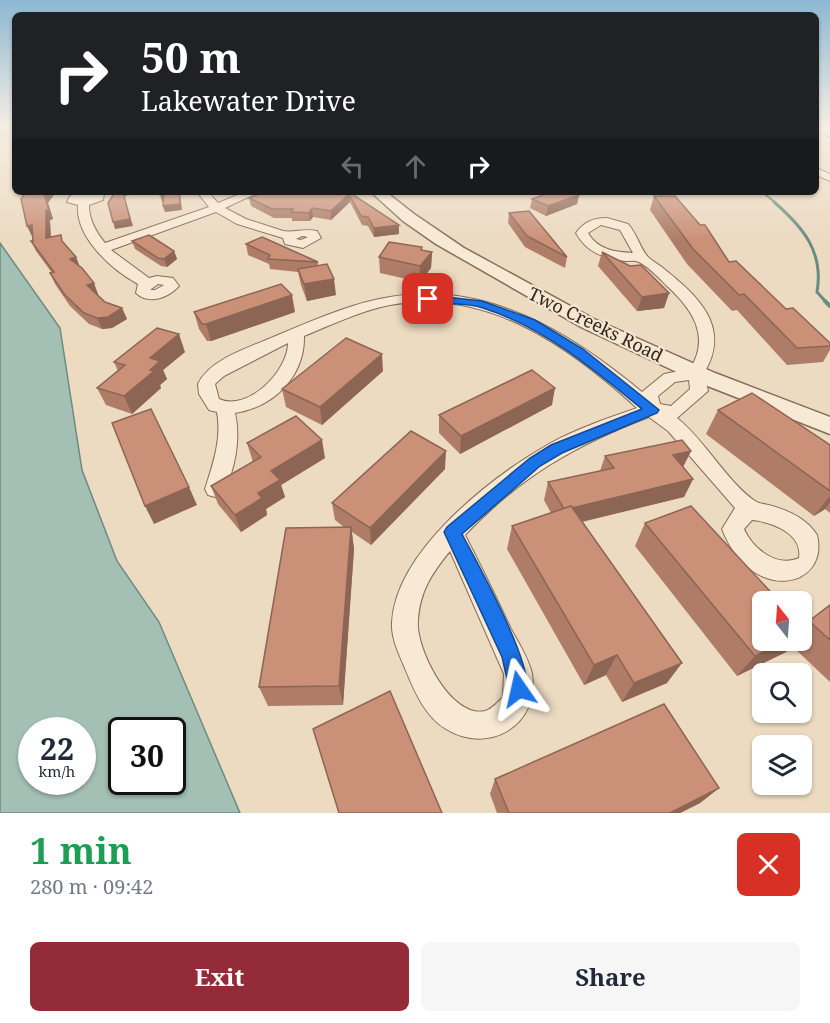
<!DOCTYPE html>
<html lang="en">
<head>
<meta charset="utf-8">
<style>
  :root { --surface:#fff; --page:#f6f6f7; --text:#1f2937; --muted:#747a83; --accent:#932b38 }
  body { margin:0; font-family:"Noto Serif",serif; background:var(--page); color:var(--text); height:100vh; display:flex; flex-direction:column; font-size:22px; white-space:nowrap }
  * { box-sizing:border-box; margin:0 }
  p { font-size:20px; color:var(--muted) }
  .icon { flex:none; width:33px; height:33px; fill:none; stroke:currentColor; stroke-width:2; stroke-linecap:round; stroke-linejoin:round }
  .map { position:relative; height:813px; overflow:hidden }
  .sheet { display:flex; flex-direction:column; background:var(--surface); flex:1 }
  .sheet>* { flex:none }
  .guide { position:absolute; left:12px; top:12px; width:807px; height:183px; border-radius:9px; box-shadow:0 2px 4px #0004; background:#202124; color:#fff; overflow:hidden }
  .needle { width:39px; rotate:343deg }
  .buttons { position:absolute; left:752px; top:591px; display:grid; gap:12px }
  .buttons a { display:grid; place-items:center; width:60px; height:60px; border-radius:9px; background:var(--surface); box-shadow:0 2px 4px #0004; font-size:30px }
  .speed { position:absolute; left:18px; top:717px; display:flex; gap:12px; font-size:30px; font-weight:700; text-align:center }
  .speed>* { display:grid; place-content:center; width:78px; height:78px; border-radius:50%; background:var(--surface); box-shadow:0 2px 4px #0004; line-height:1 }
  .speed small { font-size:15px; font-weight:400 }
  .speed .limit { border:3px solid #111; border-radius:9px; background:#fff; color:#111 }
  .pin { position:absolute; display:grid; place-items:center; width:51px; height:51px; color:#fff; margin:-26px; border-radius:12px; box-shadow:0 3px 9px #0006 }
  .me { position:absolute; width:66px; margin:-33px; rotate:349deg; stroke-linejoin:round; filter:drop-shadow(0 0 4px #0008) }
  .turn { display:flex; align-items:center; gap:21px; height:126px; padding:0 30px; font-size:27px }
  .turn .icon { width:78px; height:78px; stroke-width:2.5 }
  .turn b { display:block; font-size:42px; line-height:51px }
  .lanes { display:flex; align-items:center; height:57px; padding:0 30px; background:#0003; justify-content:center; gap:30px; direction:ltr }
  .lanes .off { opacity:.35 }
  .round { display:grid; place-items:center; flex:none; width:63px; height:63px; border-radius:9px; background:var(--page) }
  .head { display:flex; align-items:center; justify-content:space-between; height:102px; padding:0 30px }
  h1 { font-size:36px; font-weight:700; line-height:45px; color:#1e9e55 }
  .button { display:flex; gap:12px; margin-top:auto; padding:12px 30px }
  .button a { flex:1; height:69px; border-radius:9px; background:var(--accent); color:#fff; font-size:24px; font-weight:700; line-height:69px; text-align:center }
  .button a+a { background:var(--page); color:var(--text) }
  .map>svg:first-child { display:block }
  .water { fill:#a4bfb4; stroke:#6b8c80; stroke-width:1.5; fill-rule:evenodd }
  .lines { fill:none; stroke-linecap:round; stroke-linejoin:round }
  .stream-far2 { stroke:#6b8c80; stroke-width:2 }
  .stream-far1 { stroke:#6b8c80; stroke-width:3 }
  .stream { stroke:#6b8c80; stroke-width:4 }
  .minor-casing { stroke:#856c59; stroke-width:2 }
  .tertiary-casing { stroke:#856c59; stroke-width:3 }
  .minor { fill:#f8e9d4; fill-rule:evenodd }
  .tertiary { fill:#f8e9d4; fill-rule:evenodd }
  .wall { fill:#ae7c67 }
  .shaded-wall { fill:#8d6554 }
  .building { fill:#ca9078; stroke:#8d6554; stroke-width:1.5 }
  .route { fill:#1a73e8; stroke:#114b97; stroke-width:1.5 }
  .labels { text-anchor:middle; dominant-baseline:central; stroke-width:4.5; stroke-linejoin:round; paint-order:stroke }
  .street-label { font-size:18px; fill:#35261d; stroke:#f4e6d0 }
</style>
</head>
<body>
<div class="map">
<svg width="830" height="813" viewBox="0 0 830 813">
  <rect width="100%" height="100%" fill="#ecdac1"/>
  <path class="water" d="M0,243L60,328L82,470L117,561L159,622L240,813H0ZM32,730H82V782H32ZM122,730H172V782H122Z"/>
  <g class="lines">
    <g class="stream-far2">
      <polyline points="0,136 9,133 5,127"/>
      <polyline points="762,192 776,203"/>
    </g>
    <path class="stream-far1" d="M774,202C803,227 824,252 817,292L826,302"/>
    <polyline class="stream" points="825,301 830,306"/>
    <defs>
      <g id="minor">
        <polygon points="816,127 830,130 830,137 816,130"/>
        <polygon points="816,168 830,174 830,181 816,175"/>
        <path d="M80,192L104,194L103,200L89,205C89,220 96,232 105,243L209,207L197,192H208L218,203L245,192H259L225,208L246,219L283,231C294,233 304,228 317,231L321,238L303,248L285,244L283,238L237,224L216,212L111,250L149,278L157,276L173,278L179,286C168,298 149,305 136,293L138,284C112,270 75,237 78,205L67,202L70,196ZM302,236L308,237L301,240L296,239ZM158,284L164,285L155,290H150Z"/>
        <path d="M607,218L628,224C637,234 640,248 648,257C652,261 658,264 663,268C698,296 732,327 704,373L708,391L677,418C705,440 727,482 755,501C759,504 767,504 772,506C790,511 807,519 817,535C830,588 752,606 722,529L735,508L668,431L649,417C575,445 520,477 465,535C481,566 496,597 511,629C518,642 529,659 532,674C540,726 488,755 446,729C424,716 413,688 404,666C398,652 391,637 392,622C396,551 491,477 549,444C576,429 608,418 637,408C569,346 487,287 390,305C360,311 331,325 304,336C305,376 274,407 235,413C241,439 235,471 222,495L215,497L208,495L205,489C213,464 222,439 217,412L209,410L199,394L198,384C210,358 254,346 278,335C314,320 352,303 390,297C486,280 571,333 642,392L664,374L690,369C711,336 692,309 667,286C659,278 649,267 639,262C635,260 629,261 625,261C604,258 587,253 576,233C584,222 593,218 607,218ZM601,225L620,230L633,253C615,252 598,250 588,233ZM288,343C288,371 248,412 219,399L215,384L224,376ZM689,380L690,389L671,406L660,404L658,396L675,382ZM752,520C771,522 803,533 799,558C777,568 753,549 744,529ZM450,551L504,674L503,697C498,702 492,709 485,711C451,719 415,648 418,620C420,591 432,573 450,551Z"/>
      </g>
      <polygon id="tertiary" points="371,192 386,192 414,214 464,248 594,319 715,373 830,417 830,434 700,383 581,327 436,244 403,221"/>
    </defs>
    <use href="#minor" class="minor-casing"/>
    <use href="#tertiary" class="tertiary-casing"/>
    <use href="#minor" class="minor"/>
    <use href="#tertiary" class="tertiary"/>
  </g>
  <g class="wall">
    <polygon points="0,127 15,127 15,129 1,129"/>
    <polygon points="349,192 399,225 399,234 374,237 368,226 362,225 350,202 331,220 313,217 310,221 292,221 292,218 274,218 251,206 249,198"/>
    <polygon points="579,195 577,204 546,216 530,208 532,199"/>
    <polygon points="654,196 729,262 786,309 830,343 830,350 823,362 787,365 737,310 732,311 687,264 650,210"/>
    <polygon points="48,203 53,219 50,220 51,237 65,245 76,257 80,267 98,294 97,294 105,302 122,308 127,319 112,328 102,329 89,324 70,306 55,284 50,273 52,273 36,251 31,241 33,241 33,235 32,236 27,226"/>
    <polygon points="509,213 567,257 565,268 525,247 508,223"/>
    <polygon points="132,241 174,251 177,259 167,267 161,266 135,249"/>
    <polygon points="246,244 318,262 318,266 336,295 307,301 301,285 298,272 270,269 269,264 248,255"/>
    <polygon points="422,247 422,250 432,252 431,268 420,282 380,273 379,257"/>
    <polygon points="602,252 669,293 664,308 637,311 598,266"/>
    <polygon points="194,312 295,312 211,341 207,341 199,329"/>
    <polygon points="185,352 163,370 167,379 160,385 161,388 132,414 106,405 97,388 118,371 114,362"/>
    <polygon points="383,371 322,425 286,407 282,389"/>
    <polygon points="552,405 460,454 439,433 439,415"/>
    <polygon points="718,410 830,445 830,513 825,509 814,516 706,434"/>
    <polygon points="247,443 325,458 281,485 285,497 266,509 267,515 241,532 218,504 211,486 253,462"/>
    <polygon points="691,451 683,467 693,479 684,497 582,522 667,683 622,702 606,675 584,685 507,549 512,526 551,513 544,500 548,482 600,471 605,456"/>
    <polygon points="445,469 371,545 352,532 354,549 343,705 268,706 259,687 344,527 335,520 332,503"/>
    <polygon points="645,523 787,640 801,640 801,624 803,627 809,621 830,605 830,682 792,646 786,652 737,676 635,546"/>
    <polygon points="495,779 719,788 700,803 680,813 497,813 490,794"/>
  </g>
  <g class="shaded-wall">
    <polygon points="45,192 56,192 48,203 53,219 50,220 51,248 46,238 44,194"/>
    <polygon points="123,192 135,192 136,194 124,196 133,226 115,229 113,222"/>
    <polygon points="179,192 180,192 182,210 165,212 163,206"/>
    <polygon points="349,194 350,202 331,220 331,211"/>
    <polygon points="160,195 164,195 166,202 162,202"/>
    <polygon points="579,195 577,204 546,216 548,206"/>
    <polygon points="312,208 313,217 310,221 309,213"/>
    <polygon points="32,225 37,235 32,236 27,226"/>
    <polygon points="399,225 399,234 374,237 374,228"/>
    <polygon points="174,251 177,259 167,267 164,259"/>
    <polygon points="432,252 431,268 420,282 420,266"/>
    <polygon points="76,257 80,268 70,259"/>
    <polygon points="334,279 336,295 307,301 304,284"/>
    <polygon points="94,283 98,294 91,296 87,285"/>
    <polygon points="669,293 664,308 637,311 642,297"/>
    <polygon points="292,295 295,312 211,341 206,324"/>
    <polygon points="122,308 127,319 112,328 102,329 97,318"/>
    <polygon points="179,334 185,352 163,370 167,379 160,385 161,388 132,414 124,396 150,370 150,358"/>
    <polygon points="382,354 383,371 322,425 320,407"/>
    <polygon points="555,388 552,405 460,454 461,436"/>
    <polygon points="322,440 325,458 281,485 285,497 266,509 267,515 241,532 235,515 258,493 271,471"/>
    <polygon points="446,451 445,469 371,545 370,528"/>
    <polygon points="691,451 682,469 673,455"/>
    <polygon points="693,479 684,497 559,527 564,510"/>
    <polygon points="189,487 197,505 154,524 145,506"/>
    <polygon points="830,496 830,502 825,509 814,516"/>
    <polygon points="351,527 354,549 343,705 339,686"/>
    <polygon points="787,640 798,640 786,652 737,676 755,656"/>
    <polygon points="617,655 606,675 584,685 594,665"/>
    <polygon points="682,663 667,683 622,702 634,683"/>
    <polygon points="719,788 700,803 680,813 670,813"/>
  </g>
  <g class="building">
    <polygon points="26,192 45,192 44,194 49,210 46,210 46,238 61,235 62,241 76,257 70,259 82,268 94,283 87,285 105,302 122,308 108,317 97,318 84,313 65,295 50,273 54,272 31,241 33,241 32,225 27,226 21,199"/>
    <polygon points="115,192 123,192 130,219 113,222 108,203"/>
    <polygon points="160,192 179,192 180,204 163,206 164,195 160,195"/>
    <polygon points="265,192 349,192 399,225 374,228 368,217 361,216 349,194 331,211 312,208 309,213 291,212 293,209 272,209 249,198"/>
    <polygon points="551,192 572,192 579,195 548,206 532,199"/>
    <polygon points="654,196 675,196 700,225 705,225 729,262 736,261 786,309 793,308 830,343 830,346 797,348 744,294 739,295 693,249"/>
    <polygon points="529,211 567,257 527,236 509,213"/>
    <polygon points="149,235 174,251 164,259 158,258 132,241"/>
    <polygon points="262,237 318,262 268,259 270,255 246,244"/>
    <polygon points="389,242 422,247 421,250 432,252 420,266 379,257"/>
    <polygon points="602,252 630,266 641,265 669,293 642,297"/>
    <polygon points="327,264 334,279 304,284 298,269"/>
    <polygon points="281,284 292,295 206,324 202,324 194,312"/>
    <polygon points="157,328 179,334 150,358 160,361 150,370 154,371 124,396 97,388 125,365 114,362"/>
    <polygon points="346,338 382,354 320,407 282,389"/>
    <polygon points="532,370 555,388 461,436 439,415"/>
    <polygon points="752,393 830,445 830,491 718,410"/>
    <polygon points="151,409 189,487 145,506 112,423"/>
    <polygon points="296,416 322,440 271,471 280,480 258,493 262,498 235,515 211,486 261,457 247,443"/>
    <polygon points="411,431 446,451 370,528 332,503"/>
    <polygon points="682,440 691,451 673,455 693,479 572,508 571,506 564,509 548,482 614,468 605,456"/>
    <polygon points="571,506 682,663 634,683 617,655 594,665 512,526"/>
    <polygon points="691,506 780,602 762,602 762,640 787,640 755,656 645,523"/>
    <polygon points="351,527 339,686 259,687 286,528"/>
    <polygon points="830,605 830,640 809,621"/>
    <polygon points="801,624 807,631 801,634"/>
    <polygon points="390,691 442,813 339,813 313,729"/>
    <polygon points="664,704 719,788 670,813 509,813 495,779"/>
  </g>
  <linearGradient id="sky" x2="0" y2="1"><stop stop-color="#8db8d3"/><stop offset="0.53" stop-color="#f6eee3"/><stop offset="1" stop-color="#f6eee3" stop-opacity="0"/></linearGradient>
  <rect width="830" height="241" fill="url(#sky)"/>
  <path class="route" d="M428,295L482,301L535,320L583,349L659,410L657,413L562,453L540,466L462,534C477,563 537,669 526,696L519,699L511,696L502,657L444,532L447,527L530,458L551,445L642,409C592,368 545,328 483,308C465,302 443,305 424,301L422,299Z"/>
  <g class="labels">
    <g class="street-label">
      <text transform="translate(596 324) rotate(26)">Two Creeks Road</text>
    </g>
  </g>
</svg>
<div class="buttons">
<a><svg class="needle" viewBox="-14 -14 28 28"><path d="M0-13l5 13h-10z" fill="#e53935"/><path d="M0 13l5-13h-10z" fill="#747a83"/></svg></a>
<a><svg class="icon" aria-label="search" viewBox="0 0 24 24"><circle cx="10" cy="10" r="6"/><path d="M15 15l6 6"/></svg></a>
<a><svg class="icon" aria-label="layers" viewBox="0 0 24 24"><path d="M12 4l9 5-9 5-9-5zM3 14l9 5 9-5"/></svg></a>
</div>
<div class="speed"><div>22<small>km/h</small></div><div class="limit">30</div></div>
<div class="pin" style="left:428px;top:299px;background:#d93025"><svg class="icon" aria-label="arrive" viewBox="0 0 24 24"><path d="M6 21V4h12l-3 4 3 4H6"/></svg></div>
<svg class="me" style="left:519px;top:689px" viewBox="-20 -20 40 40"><path d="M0-17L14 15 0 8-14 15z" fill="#1a73e8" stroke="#fff" stroke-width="4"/></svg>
<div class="guide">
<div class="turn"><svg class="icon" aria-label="right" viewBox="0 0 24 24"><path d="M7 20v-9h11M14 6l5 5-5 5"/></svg><div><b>50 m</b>Lakewater Drive</div></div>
<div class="lanes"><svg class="icon off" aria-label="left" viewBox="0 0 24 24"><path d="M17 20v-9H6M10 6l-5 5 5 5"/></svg><svg class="icon off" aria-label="ahead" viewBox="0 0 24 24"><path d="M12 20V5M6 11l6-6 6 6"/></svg><svg class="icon" aria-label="right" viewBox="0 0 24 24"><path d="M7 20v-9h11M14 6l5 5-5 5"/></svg></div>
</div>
</div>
<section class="sheet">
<div class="head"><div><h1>1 min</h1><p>280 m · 09:42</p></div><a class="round" style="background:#d93025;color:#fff"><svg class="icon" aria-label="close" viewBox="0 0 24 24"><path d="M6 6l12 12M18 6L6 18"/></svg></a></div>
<div class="button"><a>Exit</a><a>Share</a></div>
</section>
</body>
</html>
